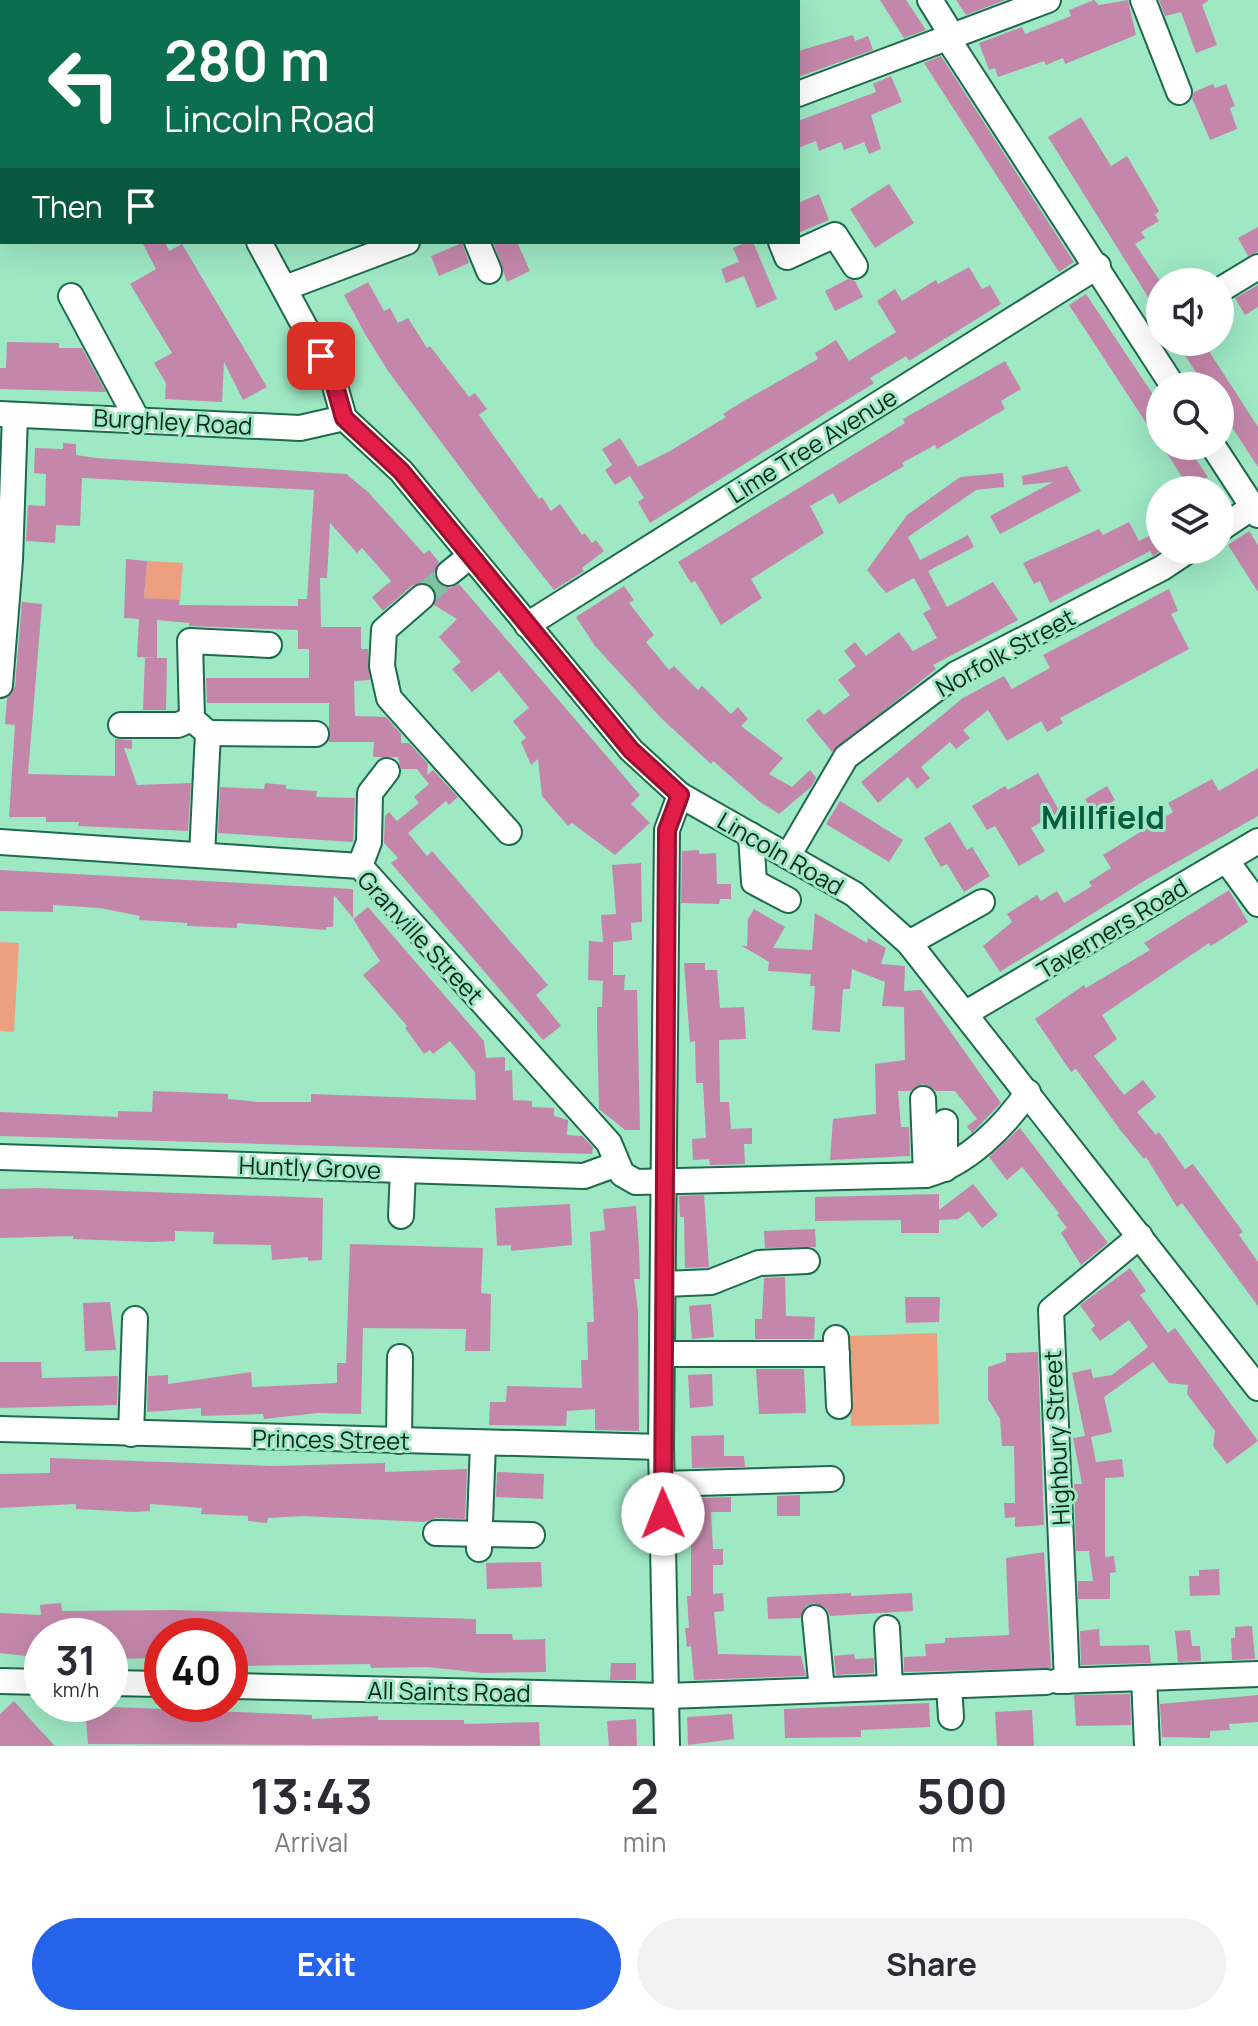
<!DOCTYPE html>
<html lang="en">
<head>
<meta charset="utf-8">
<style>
  :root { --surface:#fff; --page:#f2f2f3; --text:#2b2b33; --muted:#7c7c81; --accent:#2563eb }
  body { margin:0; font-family:Manrope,sans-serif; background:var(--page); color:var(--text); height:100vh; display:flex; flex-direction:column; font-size:30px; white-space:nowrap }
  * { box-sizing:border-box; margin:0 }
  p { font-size:26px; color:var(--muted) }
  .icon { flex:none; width:44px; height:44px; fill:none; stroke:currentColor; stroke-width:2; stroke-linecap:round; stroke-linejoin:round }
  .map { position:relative; height:1746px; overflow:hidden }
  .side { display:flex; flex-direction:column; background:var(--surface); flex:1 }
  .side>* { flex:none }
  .guide { position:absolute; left:0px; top:0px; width:800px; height:244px; box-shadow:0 8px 32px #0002; background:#0b6e4f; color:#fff; overflow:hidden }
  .buttons { position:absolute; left:1146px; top:268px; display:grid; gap:16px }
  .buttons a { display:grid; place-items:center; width:88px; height:88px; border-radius:50%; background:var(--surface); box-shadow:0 8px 32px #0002; font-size:40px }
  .speed { position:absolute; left:24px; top:1618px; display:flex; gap:16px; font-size:40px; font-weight:700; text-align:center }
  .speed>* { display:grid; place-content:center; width:104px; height:104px; border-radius:50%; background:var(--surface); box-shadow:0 8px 32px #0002; line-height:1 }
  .speed small { font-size:20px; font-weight:400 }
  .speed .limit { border:12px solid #d22; background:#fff; color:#111 }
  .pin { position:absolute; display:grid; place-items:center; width:68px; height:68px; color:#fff; margin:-34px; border-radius:16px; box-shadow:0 4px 12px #0006 }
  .me { position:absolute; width:88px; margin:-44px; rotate:359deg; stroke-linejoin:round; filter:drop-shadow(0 0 6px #0008) }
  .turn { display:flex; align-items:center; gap:28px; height:168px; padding:0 32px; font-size:36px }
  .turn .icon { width:104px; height:104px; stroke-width:2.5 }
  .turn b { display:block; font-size:56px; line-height:68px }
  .then { display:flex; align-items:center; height:76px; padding:0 32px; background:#0003; gap:16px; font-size:30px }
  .eta { display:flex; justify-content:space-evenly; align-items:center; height:136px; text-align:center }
  .eta b { font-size:48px; font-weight:700; line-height:56px }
  .action { display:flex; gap:16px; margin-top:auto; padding:16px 32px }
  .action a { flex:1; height:92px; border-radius:48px; background:var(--accent); color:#fff; font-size:32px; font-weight:700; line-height:92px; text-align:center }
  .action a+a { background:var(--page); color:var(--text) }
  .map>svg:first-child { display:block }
  .green { fill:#eda080 }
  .building { fill:#c487ab }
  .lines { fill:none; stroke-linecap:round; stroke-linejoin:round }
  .minor-tunnel { stroke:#80c2a2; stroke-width:24; stroke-dasharray:24 12; stroke-linecap:butt }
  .minor-casing { stroke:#1d6a4c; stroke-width:28 }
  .minor { stroke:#fff; stroke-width:24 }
  .route-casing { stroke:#92132f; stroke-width:20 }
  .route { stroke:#e11d48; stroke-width:14 }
  .labels { text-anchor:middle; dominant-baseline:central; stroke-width:6; stroke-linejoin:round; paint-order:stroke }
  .street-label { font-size:24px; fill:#09281b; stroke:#9ee8c4 }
  .district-label { font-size:32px; font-weight:bold; fill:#065c3f; stroke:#9ee8c4 }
</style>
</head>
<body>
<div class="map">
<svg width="1258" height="1746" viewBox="0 0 1258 1746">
  <rect width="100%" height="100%" fill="#9ee8c4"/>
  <g class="green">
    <polygon points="147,561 183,563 180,601 144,598"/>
    <polygon points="0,942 19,943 14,1032 0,1031"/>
    <polygon points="937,1333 939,1424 851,1426 848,1336"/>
  </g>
  <g class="building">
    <polygon points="880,0 906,0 926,30 904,38"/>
    <polygon points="956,0 1005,0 966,15"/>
    <polygon points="1094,0 1099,5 1128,0 1136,35 1065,64 1063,58 1046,65 1044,61 998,77 995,68 989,70 979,43 1022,27 1025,34 1071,16 1069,10"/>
    <polygon points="1159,0 1209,0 1202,5 1217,45 1196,53 1181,12 1165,16"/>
    <polygon points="853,35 855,41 868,36 873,50 798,77 798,51"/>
    <polygon points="941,56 1074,262 1059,272 924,63"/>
    <polygon points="891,76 902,102 871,115 881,149 869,154 864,142 844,150 841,142 819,151 816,141 798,148 798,121 876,92 873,84"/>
    <polygon points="1213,84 1215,88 1226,84 1235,106 1230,108 1237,129 1210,140 1192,98 1194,92"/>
    <polygon points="1081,117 1111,166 1127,156 1159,211 1155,215 1159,221 1141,232 1145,238 1135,244 1160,281 1160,316 1048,137"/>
    <polygon points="889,184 914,223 875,248 850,209"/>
    <polygon points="819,194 829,220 798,233 798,203"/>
    <polygon points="1258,227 1258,252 1248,256 1238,238"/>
    <polygon points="142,242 165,242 169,251 182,244 267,387 243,400 224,362 222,402 165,399 166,383 154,363 172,353 130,284 156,269"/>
    <polygon points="498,242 517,242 530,271 507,282 494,244"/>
    <polygon points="747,242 753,242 777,299 757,308 744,276 726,283 721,269 739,262 733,248"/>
    <polygon points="462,243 469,263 439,276 431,256"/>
    <polygon points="969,267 982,289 990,285 1001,304 909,361 906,356 870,378 874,383 650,523 638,502 644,498 630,476 615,485 605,470 612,465 602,449 620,438 638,467 670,451 726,417 723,414 742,402 818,359 815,353 836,340 849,361 896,332 877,301 895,289 902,301 936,280 938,284"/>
    <polygon points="848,279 855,281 863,297 835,311 825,291"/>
    <polygon points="368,282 384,311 390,308 398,323 408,318 427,348 430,346 469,397 475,393 487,409 479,415 539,499 542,497 551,511 560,504 582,535 585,533 592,543 596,540 604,551 582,568 584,571 554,590 509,533 388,371 365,334 344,295"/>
    <polygon points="1258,285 1258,307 1245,315 1235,298"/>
    <polygon points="1086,294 1160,405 1160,444 1069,305"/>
    <polygon points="7,342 59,343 59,348 82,348 106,392 0,389 0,368 6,368"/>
    <polygon points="1176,342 1203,342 1258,427 1258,467 1220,409 1220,386 1205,386"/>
    <polygon points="1005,361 1021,389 1001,401 1005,409 937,449 935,445 902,463 904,466 839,504 833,493 810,506 824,533 751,579 762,598 721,625 695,581 691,583 678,562 905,423 903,419"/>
    <polygon points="63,443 76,444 76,455 96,458 346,474 368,492 424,554 429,550 439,562 434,574 438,583 450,588 459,584 640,795 631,804 650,823 615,855 572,823 568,826 542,796 538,759 531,765 521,742 526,738 513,721 529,708 499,671 472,692 452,669 461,662 439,637 457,619 434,605 436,593 428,583 413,585 383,611 372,597 391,581 362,548 357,553 330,523 327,578 320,578 321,627 361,627 361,649 368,649 370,680 354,681 355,716 386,717 401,734 401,743 409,743 428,764 427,775 433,770 458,797 449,805 446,801 408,833 427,856 432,851 548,985 536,995 561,1026 543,1040 391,863 398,858 384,843 385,816 389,812 397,821 419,803 414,797 429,784 417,769 401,769 398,757 373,757 374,742 329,742 329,703 207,703 206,678 309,678 309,649 298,649 298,630 189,626 189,623 157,620 157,658 137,657 139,619 124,618 126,559 147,561 144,598 180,600 179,605 298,606 298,599 307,599 314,490 82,478 80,526 56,525 55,543 26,541 28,505 45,506 46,474 34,473 35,448 63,449"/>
    <polygon points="1162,446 1187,446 1208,477 1190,489"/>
    <polygon points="1067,466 1081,491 1000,534 990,516 1053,482 1023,485 1022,476"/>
    <polygon points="1003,473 1004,487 976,490 908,537 920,560 968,535 974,547 928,571 947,607 993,582 1018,620 933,665 936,669 832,752 806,720 819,709 824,715 850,695 838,680 856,666 844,651 855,642 866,656 899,632 913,651 937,638 923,613 931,609 914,578 886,593 867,570 907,515 960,477"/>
    <polygon points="1129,522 1139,541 1160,530 1160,551 1153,556 1150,551 1050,603 1040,581 1034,584 1023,563 1099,529 1103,535"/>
    <polygon points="1249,531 1258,545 1258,592 1228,545"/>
    <polygon points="624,586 634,600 629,603 654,635 646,642 669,670 674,666 698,690 702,686 731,714 738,707 748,719 741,726 783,758 769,774 792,787 810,770 816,778 811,787 779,814 759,801 713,761 711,764 662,719 595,646 576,617"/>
    <polygon points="1169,589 1178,611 1171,614 1189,649 1060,718 1063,723 1047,732 1041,721 1007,741 988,710 963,730 970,738 956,749 950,742 921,767 930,778 917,789 908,777 878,803 861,782 963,698 1004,676 1012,689 1050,668 1043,655"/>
    <polygon points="22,602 42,604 28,774 115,776 115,739 132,740 132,749 124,748 137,785 191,783 188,831 78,826 79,822 46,822 46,817 9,817 15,725 5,724 7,698 15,686"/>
    <polygon points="145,658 167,658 166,710 143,710"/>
    <polygon points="1258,768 1258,816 1147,879 1000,972 983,946 1012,922 1007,914 1037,895 1041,901 1057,891 1064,903 1092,886 1089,882 1111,868 1103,855 1173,812 1168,803 1212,779 1219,791"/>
    <polygon points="1038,773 1060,812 1031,828 1045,851 1019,866 995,826 987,830 972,806 1005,786 1008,790"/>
    <polygon points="265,783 286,785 286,789 317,791 316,797 355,798 353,842 218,833 220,787 264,789"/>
    <polygon points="1107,786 1115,800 1094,813 1085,799"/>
    <polygon points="840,801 903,840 889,862 826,824"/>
    <polygon points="950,822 967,850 972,847 990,876 964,892 947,864 941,867 924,838"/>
    <polygon points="699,850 699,854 716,853 717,884 731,884 731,899 720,899 719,904 681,903 682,851"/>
    <polygon points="641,863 642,922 631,923 632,940 613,942 613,975 625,975 624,990 637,990 640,1130 625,1130 599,1109 597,1025 597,1007 602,1007 603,981 588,980 589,941 603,942 601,915 616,914 612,865"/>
    <polygon points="0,870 353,889 353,918 334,895 333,927 326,927 326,930 237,923 237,928 187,926 187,923 139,920 140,916 100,908 53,905 53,912 0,911"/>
    <polygon points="1229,890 1248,922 1211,946 1209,943 1102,1015 1117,1039 1094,1056 1124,1095 1143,1080 1156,1097 1137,1112 1156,1135 1159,1132 1185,1169 1193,1164 1243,1232 1239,1235 1258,1262 1258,1306 1182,1203 1177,1207 1146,1157 1144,1159 1121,1131 1076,1069 1071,1072 1035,1019 1084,985 1086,988 1150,950 1144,943"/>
    <polygon points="368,907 484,1041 486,1058 505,1057 505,1071 512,1070 513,1100 532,1101 532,1107 554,1108 554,1116 568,1120 567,1135 582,1136 593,1147 592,1154 0,1136 0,1112 118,1117 118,1111 152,1112 153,1091 228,1094 228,1099 258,1102 311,1102 311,1094 476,1100 475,1072 450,1041 433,1054 430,1050 424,1054 405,1028 407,1026 363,975 380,961 353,919"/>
    <polygon points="754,909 785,927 773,948 812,950 815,913 867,943 868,938 886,948 881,964 905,966 904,991 921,990 1001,1103 972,1133 967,1126 977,1119 955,1091 936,1091 923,1084 910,1091 898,1091 901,1127 909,1127 910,1156 830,1160 833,1119 876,1114 875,1064 905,1060 904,1007 882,1006 885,982 852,969 850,989 843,989 840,1032 812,1030 815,986 810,986 811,974 768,971 769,962 742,946 747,946 748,919"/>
    <polygon points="684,963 705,963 705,970 717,970 720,1008 744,1007 746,1039 719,1040 720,1102 729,1102 731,1129 752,1128 752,1144 744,1144 745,1164 710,1165 709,1159 693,1160 692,1139 706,1138 703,1083 696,1083 695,1041 690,1042"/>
    <polygon points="1020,1128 1108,1243 1081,1265 1061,1233 1067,1228 1057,1215 1059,1213 1022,1167 1007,1180 989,1157"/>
    <polygon points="973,1184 998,1215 982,1228 969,1211 958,1219 939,1220 939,1233 901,1233 901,1220 815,1221 815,1197 939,1194 939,1210"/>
    <polygon points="38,1188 323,1198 322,1260 308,1261 308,1257 272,1260 271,1245 213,1244 214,1232 175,1231 175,1241 151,1242 73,1239 73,1236 0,1238 0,1189"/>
    <polygon points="704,1195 709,1267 685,1268 684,1217 680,1217 679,1196"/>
    <polygon points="570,1204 572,1245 511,1251 511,1245 497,1246 495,1208"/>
    <polygon points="636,1206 639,1247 640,1279 634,1279 638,1311 639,1431 595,1430 595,1409 567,1411 566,1426 489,1425 490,1402 506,1402 507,1386 582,1388 581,1360 588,1360 587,1322 594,1322 590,1232 605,1230 603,1209"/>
    <polygon points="815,1229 816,1247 765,1248 764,1231"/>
    <polygon points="350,1244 483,1248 481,1293 491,1294 490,1351 465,1351 466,1329 363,1328 361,1414 318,1413 264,1419 263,1414 201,1416 201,1408 147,1412 148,1376 168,1375 168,1384 251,1372 252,1387 337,1383 337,1363 346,1363"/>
    <polygon points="1130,1268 1146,1291 1140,1295 1168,1333 1175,1328 1258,1441 1227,1464 1213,1446 1215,1431 1187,1394 1188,1385 1169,1383 1153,1362 1104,1397 1112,1432 1091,1437 1096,1462 1122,1459 1124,1477 1105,1478 1105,1557 1114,1556 1116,1572 1110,1573 1110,1599 1078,1599 1078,1581 1093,1581 1089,1551 1076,1551 1074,1484 1082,1484 1073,1438 1085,1436 1072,1373 1091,1369 1093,1378 1112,1375 1148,1347 1129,1320 1100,1341 1091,1329 1095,1326 1080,1305"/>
    <polygon points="785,1277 786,1316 815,1317 814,1339 755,1339 755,1319 762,1319 764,1278"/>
    <polygon points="905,1297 940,1297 939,1322 906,1323"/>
    <polygon points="110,1302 116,1350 85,1351 83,1303"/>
    <polygon points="711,1304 714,1337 692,1339 689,1306"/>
    <polygon points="1038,1352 1044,1525 1015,1527 1015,1517 1005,1518 1004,1503 1015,1503 1014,1446 1002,1446 1000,1419 988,1399 988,1367 1006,1361 1006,1353"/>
    <polygon points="0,1362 41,1362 42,1378 118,1376 117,1405 0,1408"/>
    <polygon points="756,1369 804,1369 806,1413 759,1414"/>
    <polygon points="712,1374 713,1406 690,1408 688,1375"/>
    <polygon points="724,1435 724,1456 744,1456 745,1467 692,1468 691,1436"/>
    <polygon points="50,1458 274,1466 385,1463 385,1472 467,1469 465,1519 436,1518 424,1522 303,1516 268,1518 267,1523 248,1521 248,1516 201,1514 202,1508 150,1504 150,1511 134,1512 76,1509 76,1504 0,1508 0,1474 50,1473"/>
    <polygon points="497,1472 544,1474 543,1499 496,1497"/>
    <polygon points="800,1495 800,1516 777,1516 777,1496"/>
    <polygon points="731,1497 731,1512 711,1512 713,1549 723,1549 723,1565 713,1565 713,1594 723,1593 724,1611 714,1612 718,1654 801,1656 806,1676 694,1680 691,1646 687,1647 685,1628 689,1628 687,1596 691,1596 691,1528 699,1528 698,1498"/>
    <polygon points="1044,1552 1051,1668 904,1672 904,1657 926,1656 925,1644 945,1643 945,1638 1009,1635 1006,1558"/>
    <polygon points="541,1562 542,1587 487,1589 486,1563"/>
    <polygon points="1219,1569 1220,1595 1190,1596 1189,1576 1199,1576 1199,1570"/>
    <polygon points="851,1593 851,1596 912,1593 913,1611 830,1616 827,1609 814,1603 806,1606 800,1618 768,1619 767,1597"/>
    <polygon points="61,1603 62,1611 174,1610 476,1619 476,1634 512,1634 513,1640 545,1639 546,1672 483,1673 427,1667 371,1668 370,1664 230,1666 230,1636 162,1636 162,1658 110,1659 110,1636 37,1636 36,1657 0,1653 0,1613 41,1615 40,1605"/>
    <polygon points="1252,1626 1255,1659 1232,1660 1231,1638 1235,1638 1235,1627"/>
    <polygon points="1099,1629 1100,1646 1149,1645 1151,1663 1081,1665 1080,1631"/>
    <polygon points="1190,1630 1192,1646 1200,1646 1201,1661 1178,1662 1175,1631"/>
    <polygon points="854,1654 855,1659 874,1658 874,1673 836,1675 834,1656"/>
    <polygon points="611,1663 636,1663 636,1680 610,1680"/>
    <polygon points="1130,1694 1131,1725 1076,1726 1074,1695"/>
    <polygon points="1258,1695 1258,1722 1229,1724 1230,1730 1210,1731 1210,1738 1162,1737 1160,1704"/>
    <polygon points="14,1701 30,1719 55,1746 0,1746 0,1714"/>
    <polygon points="929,1703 930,1727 861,1730 861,1737 785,1738 784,1709"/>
    <polygon points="113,1707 312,1715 312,1719 378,1716 378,1720 464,1720 464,1724 539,1722 540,1746 88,1744 85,1709"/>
    <polygon points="1032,1710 1034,1746 997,1746 995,1712"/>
    <polygon points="732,1714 734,1739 688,1745 687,1717"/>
    <polygon points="636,1719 637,1746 609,1746 607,1721"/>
  </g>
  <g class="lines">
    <polyline class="minor-tunnel" points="422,597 449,573"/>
    <defs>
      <g id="minor">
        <polyline points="121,0 122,2"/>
        <polyline points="930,0 953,37"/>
        <polyline points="1143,0 1179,92"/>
        <polyline points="417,2 420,0"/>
        <polyline points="948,39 1173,386"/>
        <polyline points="798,94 1048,0"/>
        <polyline points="259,242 333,379 344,418 401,471 631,750 680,795 854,894 909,943 1258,1388"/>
        <polyline points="477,242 489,271"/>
        <polyline points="781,242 787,257 835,235 855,266"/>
        <polyline points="285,288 407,242"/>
        <polyline points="1220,290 1258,267"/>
        <polyline points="71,296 137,419"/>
        <polyline points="0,414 300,428 344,418"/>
        <polyline points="1213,446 1258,515"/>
        <polyline points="1220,529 1253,507"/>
        <polyline points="449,573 469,557"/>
        <polyline points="422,597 384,630 382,666 389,698 509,832"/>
        <polyline points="527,625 1098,266"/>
        <polyline points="0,685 10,560 15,415"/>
        <polyline points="121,725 178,725 192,719"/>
        <polyline points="208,733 316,734"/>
        <polyline points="751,835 754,882 788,900"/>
        <path d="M0,842L360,866L609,1143L622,1174L636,1182L926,1175C967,1164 1005,1126 1028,1092"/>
        <polyline points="202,855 208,733 192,719 190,641 269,645"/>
        <polyline points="788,856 846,757 956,674 1162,568 1189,550"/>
        <polyline points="1226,860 1258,904"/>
        <polyline points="360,866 369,842 370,793 387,771"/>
        <polyline points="909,943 982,902"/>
        <polyline points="966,1013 1258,841"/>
        <polyline points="923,1099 926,1175"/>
        <polyline points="0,1157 584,1176 617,1164"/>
        <polyline points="945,1169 945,1122"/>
        <polyline points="401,1216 403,1170"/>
        <polyline points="664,1284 711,1282 759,1263 807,1261"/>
        <polyline points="836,1338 839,1406"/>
        <polyline points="662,1354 837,1354"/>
        <polyline points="0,1429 661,1447"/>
        <polyline points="131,1434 135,1319"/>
        <polyline points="399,1441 400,1357"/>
        <polyline points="662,1484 831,1479"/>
        <polyline points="436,1533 532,1535"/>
        <polyline points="479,1549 483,1443"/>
        <polyline points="815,1618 822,1690"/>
        <polyline points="887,1628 890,1686"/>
        <polyline points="1144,1678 1147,1746"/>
        <polyline points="0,1681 42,1682"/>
        <polyline points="1058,1681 1258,1674"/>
        <polyline points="1067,1681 1051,1310 1140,1236"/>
        <polyline points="110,1683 162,1684"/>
        <polyline points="230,1686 667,1696 1046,1682"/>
        <polyline points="949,1686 951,1717"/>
        <polyline points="667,1746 661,1447 667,830 680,795"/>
      </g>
    </defs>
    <use href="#minor" class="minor-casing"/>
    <use href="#minor" class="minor"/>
  </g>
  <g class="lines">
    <defs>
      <polyline id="route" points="321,356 333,379 344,418 401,471 631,750 680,795 667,830 663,1514"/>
    </defs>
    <use href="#route" class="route-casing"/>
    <use href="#route" class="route"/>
  </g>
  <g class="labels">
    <g class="street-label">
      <text transform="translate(173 421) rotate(3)">Burghley Road</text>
      <text transform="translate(812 445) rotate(-32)">Lime Tree Avenue</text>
      <text transform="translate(1005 652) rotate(-29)">Norfolk Street</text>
      <text transform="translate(781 853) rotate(30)">Lincoln Road</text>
      <text transform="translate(1112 928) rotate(-31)">Taverners Road</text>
      <text transform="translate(421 937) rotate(47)">Granville Street</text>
      <text transform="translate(310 1167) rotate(2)">Huntly Grove</text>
      <text transform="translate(1056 1438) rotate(-93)">Highbury Street</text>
      <text transform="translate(331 1439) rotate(1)">Princes Street</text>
      <text transform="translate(449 1691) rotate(1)">All Saints Road</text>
    </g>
    <g class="district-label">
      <text x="1103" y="817">Millfield</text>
    </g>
  </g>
</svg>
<div class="buttons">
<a><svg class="icon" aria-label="sound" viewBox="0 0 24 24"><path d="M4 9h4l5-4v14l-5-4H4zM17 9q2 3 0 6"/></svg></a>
<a><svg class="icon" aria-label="search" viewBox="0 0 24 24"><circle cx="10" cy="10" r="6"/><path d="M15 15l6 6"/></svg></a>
<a><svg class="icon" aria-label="layers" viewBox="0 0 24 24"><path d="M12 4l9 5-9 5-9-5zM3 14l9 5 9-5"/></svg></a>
</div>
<div class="speed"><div>31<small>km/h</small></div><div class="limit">40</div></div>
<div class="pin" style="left:321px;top:356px;background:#d93025"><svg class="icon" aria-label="arrive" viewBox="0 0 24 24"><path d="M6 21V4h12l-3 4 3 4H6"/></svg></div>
<svg class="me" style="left:663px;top:1514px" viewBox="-20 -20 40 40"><circle r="19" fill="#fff"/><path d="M0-13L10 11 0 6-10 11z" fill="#e11d48"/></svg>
<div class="guide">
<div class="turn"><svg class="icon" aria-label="left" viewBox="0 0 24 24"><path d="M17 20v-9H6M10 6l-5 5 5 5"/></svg><div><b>280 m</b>Lincoln Road</div></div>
<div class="then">Then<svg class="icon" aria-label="arrive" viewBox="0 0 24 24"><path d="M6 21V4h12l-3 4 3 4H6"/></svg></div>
</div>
</div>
<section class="side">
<div class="eta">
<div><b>13:43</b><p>Arrival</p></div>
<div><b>2</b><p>min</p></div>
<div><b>500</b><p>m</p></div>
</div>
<div class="action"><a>Exit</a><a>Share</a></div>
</section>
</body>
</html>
